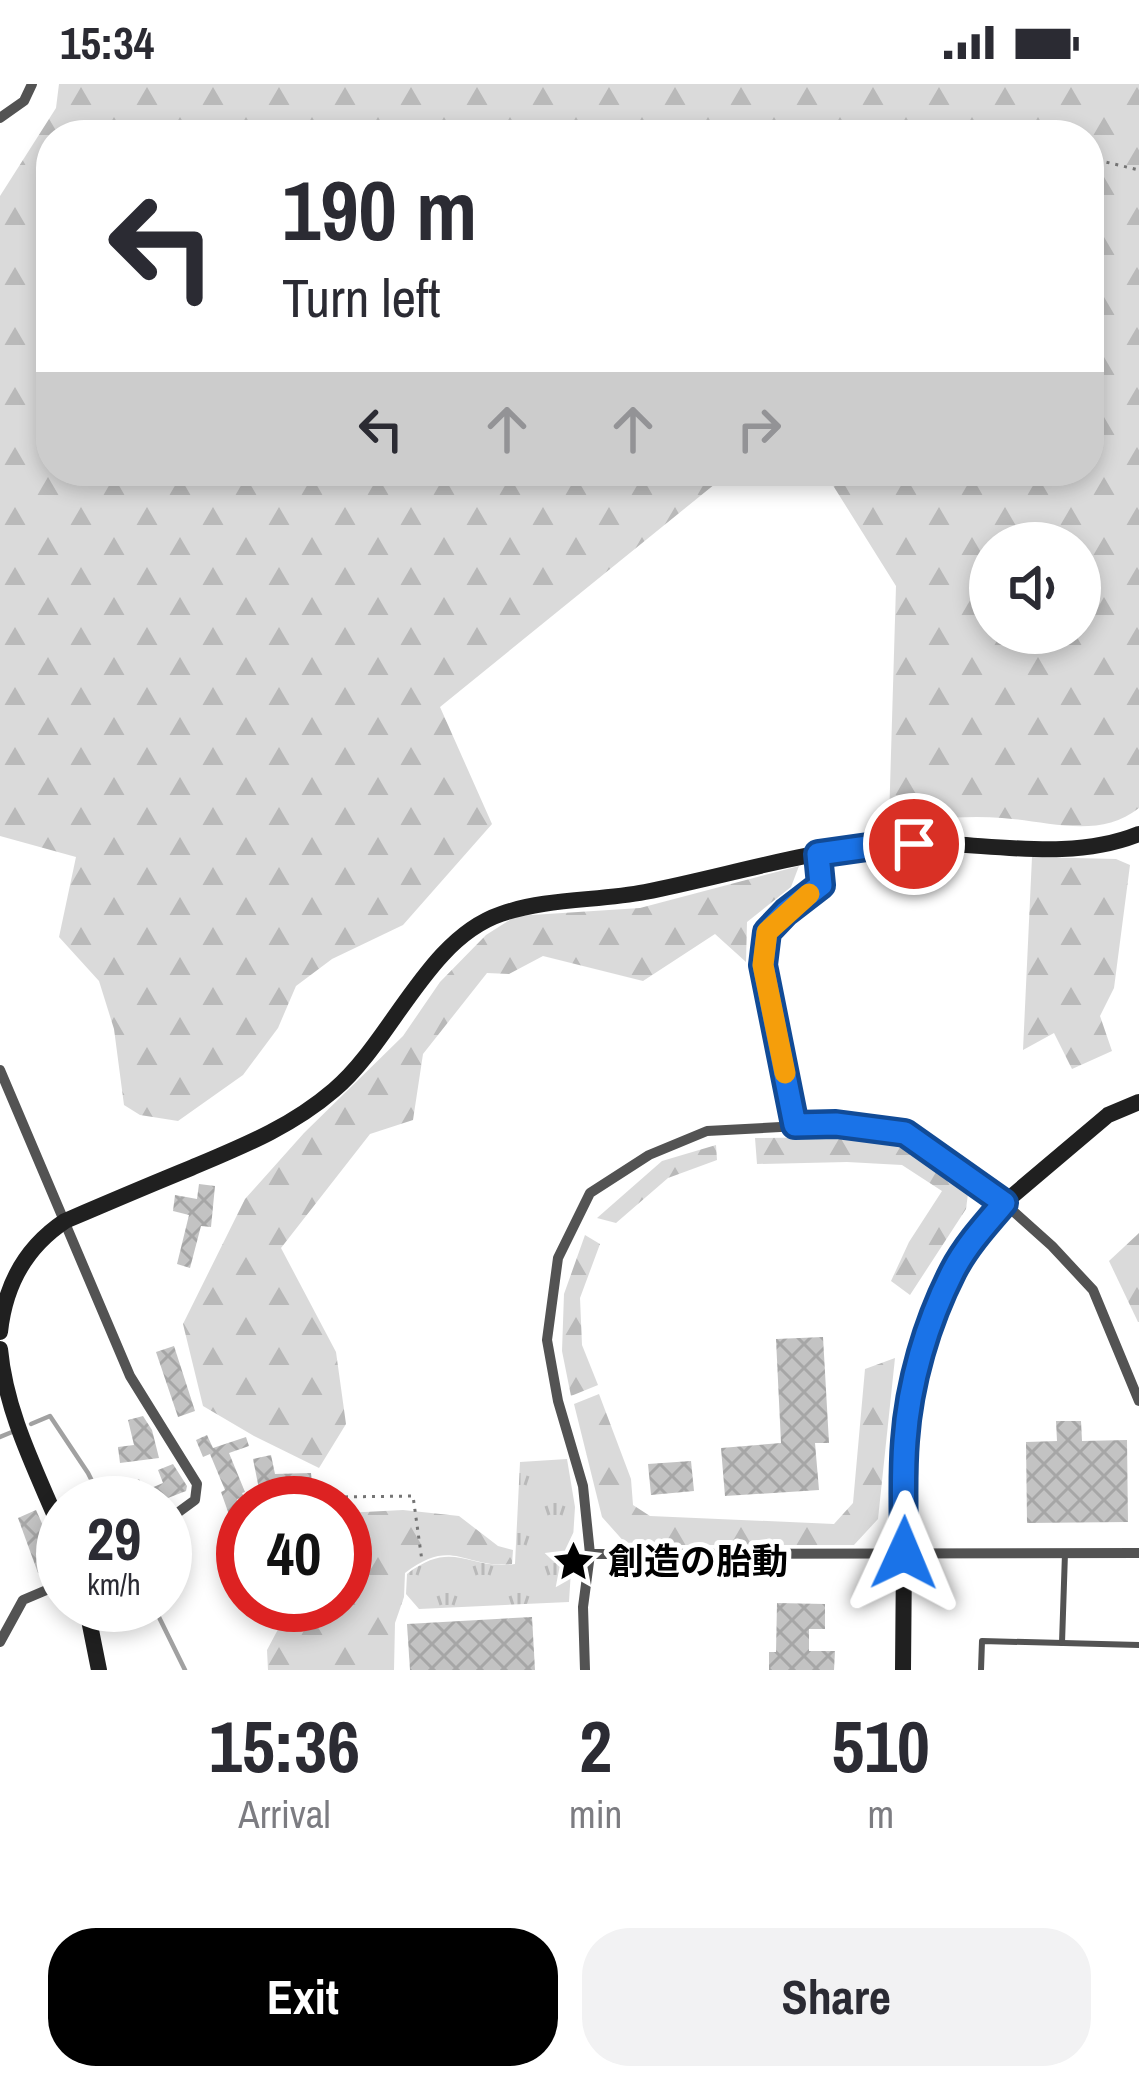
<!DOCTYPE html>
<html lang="en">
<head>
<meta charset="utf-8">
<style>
  :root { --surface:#fff; --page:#f2f2f3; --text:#2b2b33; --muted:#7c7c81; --accent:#000 }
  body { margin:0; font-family:"Archivo Narrow","Noto Sans JP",sans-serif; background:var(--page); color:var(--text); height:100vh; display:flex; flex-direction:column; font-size:45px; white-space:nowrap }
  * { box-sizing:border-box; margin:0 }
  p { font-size:39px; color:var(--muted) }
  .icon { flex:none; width:66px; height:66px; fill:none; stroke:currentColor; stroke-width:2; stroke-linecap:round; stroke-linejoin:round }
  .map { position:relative; height:1586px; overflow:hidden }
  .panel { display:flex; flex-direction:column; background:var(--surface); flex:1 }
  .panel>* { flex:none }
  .hud { position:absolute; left:36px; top:36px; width:1068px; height:366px; border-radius:48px; box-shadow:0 6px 18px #0003; background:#fff; color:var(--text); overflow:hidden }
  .fabs { position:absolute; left:969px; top:438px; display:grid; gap:24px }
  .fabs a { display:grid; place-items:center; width:132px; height:132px; border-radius:50%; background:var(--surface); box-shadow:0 6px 18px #0003; font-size:60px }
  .speed { position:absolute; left:36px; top:1392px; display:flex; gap:24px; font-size:60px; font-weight:700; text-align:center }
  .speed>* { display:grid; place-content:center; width:156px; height:156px; border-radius:50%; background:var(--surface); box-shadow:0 6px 18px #0003; line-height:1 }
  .speed small { font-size:30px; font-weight:400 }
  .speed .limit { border:18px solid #d22; background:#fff; color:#111 }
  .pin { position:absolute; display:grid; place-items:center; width:102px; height:102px; color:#fff; margin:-51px; border:6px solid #fff; border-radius:50%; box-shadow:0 3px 12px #0007 }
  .me { position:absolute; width:132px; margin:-66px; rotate:1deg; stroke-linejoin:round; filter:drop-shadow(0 0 9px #0008) }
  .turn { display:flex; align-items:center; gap:42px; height:252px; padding:0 48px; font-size:54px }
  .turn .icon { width:156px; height:156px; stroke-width:2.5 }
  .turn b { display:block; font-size:84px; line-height:102px }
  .lanes { display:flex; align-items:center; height:114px; padding:0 48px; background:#0003; justify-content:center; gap:60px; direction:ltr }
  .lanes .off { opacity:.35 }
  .eta { display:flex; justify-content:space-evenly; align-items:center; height:204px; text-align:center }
  .eta b { font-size:72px; font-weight:700; line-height:84px }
  .primary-button { display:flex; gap:24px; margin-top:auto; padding:24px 48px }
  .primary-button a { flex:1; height:138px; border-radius:48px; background:var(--accent); color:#fff; font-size:48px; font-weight:700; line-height:138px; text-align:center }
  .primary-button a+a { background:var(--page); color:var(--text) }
  .status { display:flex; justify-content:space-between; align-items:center; height:84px; padding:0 60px; background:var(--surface); direction:ltr }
  .status svg { height:33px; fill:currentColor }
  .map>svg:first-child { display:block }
  .grass { fill:url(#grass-tufts) }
  .forest { fill:url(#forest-firs); fill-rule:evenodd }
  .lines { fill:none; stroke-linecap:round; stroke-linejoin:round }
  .stream { stroke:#a1a1a1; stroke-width:4.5 }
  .building { fill:url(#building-cross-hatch) }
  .path { stroke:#757575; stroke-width:3; stroke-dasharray:3 6; stroke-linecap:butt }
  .lane { stroke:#535353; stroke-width:6 }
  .street { stroke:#535353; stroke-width:10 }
  .secondary { stroke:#202020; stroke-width:16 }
  .route-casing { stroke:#114b97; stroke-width:30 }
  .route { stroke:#1a73e8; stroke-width:21 }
  .slow { stroke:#f59e0b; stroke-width:21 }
  .labels { text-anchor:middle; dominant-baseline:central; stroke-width:10; stroke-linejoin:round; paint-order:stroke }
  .poi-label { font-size:36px; font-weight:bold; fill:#000; stroke:#fff; text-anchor:start }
</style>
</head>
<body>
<div class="status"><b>15:34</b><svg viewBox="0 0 49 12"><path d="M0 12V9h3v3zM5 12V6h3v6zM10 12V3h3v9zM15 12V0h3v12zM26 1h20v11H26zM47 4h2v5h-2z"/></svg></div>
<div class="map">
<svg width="1139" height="1586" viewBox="0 0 1139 1586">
  <defs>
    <pattern id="grass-tufts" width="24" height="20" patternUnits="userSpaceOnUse" patternTransform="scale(3)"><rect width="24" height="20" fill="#dadada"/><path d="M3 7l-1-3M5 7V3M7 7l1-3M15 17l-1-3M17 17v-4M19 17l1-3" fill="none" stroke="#b9b9b9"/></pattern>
    <pattern id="forest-firs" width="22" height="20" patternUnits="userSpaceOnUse" patternTransform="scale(3)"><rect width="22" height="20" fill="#dadada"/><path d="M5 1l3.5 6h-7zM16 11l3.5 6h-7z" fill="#b9b9b9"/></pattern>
    <pattern id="building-cross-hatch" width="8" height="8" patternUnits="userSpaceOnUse" patternTransform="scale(3)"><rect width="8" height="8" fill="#c3c3c3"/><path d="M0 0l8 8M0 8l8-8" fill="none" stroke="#a6a6a6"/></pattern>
  </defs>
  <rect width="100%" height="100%" fill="#fff"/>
  <path class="grass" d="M567,1375L575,1423L569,1518L419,1525L406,1510L407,1490C454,1454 468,1487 515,1480L520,1378Z"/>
  <g class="forest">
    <path d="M59,0H1139V724C1099,756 1048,737 1002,734C965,731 926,736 889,737L896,502L824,387H1089V51H51V387H731L440,623L492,740L403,841L332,875L296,902L278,944L243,991L178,1037L140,1031L124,1021L114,945L99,897L59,853L76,773L0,752V112L56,24ZM990,459H1080V549H990Z"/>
    <polygon points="1032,773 1116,775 1130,781 1114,904 1100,932 1112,967 1072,985 1054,949 1023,966"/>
    <polygon points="799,782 791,803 747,838 746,878 715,850 643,897 543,872 509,890 487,889 423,970 413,1036 370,1050 281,1164 336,1268 346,1340 319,1384 254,1352 203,1322 183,1240 245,1115 304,1049 403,952 440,898 486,851 516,832 640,824"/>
    <polygon points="846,1053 904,1058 969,1102 966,1125 910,1211 891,1197 909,1158 942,1107 902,1081 847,1078 757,1080 755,1054"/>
    <polygon points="716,1061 717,1076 668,1094 616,1139 597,1134 662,1077"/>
    <polygon points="1139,1149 1139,1238 1138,1238 1109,1177"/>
    <polygon points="585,1151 600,1160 580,1214 582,1261 598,1301 571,1312 562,1267 564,1210"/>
    <polygon points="895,1274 878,1435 854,1461 627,1461 602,1433 574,1320 599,1310 631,1395 633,1421 650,1432 834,1440 853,1419 865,1285"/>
    <path d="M403,1426L459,1432L498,1462L513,1466L512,1480C464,1485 453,1452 405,1489L404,1513L395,1539L394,1586H268L267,1566L291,1521H345V1429Z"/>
  </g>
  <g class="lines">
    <g class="stream">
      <polyline points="31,1340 50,1332 88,1389 103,1419"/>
      <polyline points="0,1353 12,1348"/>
      <polyline points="153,1521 185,1586"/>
    </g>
  </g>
  <g class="building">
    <polygon points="199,1100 215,1102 211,1143 201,1142 190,1184 177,1180 189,1131 173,1127 175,1111 197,1115"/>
    <polygon points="823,1253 829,1359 815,1359 819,1406 725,1412 721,1364 781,1359 776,1255"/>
    <polygon points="174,1262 195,1327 178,1333 156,1268"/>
    <polygon points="143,1332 152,1346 159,1374 120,1379 118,1363 134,1361 128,1336"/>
    <polygon points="1056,1337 1081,1337 1082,1357 1127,1356 1128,1438 1027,1439 1026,1358 1057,1357"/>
    <polygon points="207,1351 213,1364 246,1353 249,1362 229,1369 245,1408 242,1409 244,1413 237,1415 243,1434 232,1439 221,1408 225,1406 210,1370 203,1373 196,1356"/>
    <polygon points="271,1371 275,1390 311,1389 312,1399 294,1400 294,1397 259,1405 253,1375"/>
    <polygon points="691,1377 694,1407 651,1411 648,1380"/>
    <polygon points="173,1380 187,1402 186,1407 155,1419 130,1419 123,1403 139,1395 144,1407 163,1399 158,1386"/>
    <polygon points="36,1426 60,1480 38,1489 18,1434"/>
    <polygon points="777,1519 825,1520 825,1545 809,1545 809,1567 835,1567 834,1586 769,1586 769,1568 776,1568"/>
    <polygon points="532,1533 535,1586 410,1586 407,1540"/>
  </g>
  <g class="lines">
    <g class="path">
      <polyline points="1089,74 1139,86"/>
      <polyline points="336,1413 413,1412 422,1477"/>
    </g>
    <g class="lane">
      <polyline points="1062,1559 1065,1469"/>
      <polyline points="981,1586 982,1557 1139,1561"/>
    </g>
    <g class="street">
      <polyline points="0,34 24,17 32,0"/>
      <polyline points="0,986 130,1292 197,1400 195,1416 165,1438"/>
      <polyline points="795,1041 763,881 767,848 786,828 821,801 818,770"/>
      <polyline points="590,1470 1139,1469"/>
      <polyline points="0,1558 23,1516 63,1499"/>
      <polyline points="585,1586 583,1523 590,1470 583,1402 558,1317 547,1256 558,1174 590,1109 649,1071 707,1047 836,1040 905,1049 1004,1119 1052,1162 1093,1206 1139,1317"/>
    </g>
    <g class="secondary">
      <path d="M0,1248C5,1201 26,1163 65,1137C107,1119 149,1101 191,1084C243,1062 291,1043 334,1006C392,957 427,855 501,830C547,814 598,817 645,808C726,792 804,767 886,760C970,753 1060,782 1139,750"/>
      <path d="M0,1265C6,1331 38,1390 63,1451"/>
      <polyline points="86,1521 99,1586"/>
      <polyline points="903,1586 905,1357 911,1311 924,1260 938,1223 953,1187 971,1157 1004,1119 1108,1031 1139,1018"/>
    </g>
  </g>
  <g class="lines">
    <defs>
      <path id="route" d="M904,1469C904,1432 902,1394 905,1357C909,1299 927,1238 953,1187C966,1162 985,1141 1004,1119L905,1049L836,1040L795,1041L763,881L767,848L786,828L821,801L818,770L889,760H914"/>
    </defs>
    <use href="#route" class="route-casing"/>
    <use href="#route" class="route"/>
    <polyline class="slow" points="785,989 763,881 767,848 809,810"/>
  </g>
  <defs>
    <symbol id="sight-bare" viewBox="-9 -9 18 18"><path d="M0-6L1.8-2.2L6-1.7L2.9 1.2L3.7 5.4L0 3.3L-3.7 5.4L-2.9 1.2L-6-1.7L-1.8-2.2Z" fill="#000" stroke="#fff" stroke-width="2.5" paint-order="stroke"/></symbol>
  </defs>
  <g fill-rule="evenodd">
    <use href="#sight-bare" x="544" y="1448" width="59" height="59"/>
  </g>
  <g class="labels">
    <g class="poi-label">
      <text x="608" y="1477">創造の胎動</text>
    </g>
  </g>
</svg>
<div class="fabs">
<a><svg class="icon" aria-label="sound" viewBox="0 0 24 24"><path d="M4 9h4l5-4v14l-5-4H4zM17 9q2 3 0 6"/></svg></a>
</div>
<div class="speed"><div>29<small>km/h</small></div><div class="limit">40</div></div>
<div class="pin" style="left:914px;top:760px;background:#d93025"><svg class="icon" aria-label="arrive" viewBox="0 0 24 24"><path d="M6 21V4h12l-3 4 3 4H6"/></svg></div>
<svg class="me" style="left:904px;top:1469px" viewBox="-20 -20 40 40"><path d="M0-17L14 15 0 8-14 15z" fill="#1a73e8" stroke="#fff" stroke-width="4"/></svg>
<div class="hud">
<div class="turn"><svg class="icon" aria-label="left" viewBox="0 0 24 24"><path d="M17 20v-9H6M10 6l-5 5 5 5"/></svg><div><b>190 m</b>Turn left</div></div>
<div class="lanes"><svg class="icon" aria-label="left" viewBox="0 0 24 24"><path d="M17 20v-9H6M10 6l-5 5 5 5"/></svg><svg class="icon off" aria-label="ahead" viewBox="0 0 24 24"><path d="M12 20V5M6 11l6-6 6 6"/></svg><svg class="icon off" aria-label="ahead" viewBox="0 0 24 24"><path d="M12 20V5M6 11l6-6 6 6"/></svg><svg class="icon off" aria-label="right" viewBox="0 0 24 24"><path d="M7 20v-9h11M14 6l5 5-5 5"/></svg></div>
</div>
</div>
<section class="panel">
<div class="eta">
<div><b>15:36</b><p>Arrival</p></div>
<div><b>2</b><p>min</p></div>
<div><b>510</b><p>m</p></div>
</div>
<div class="primary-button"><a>Exit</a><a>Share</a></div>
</section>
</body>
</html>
